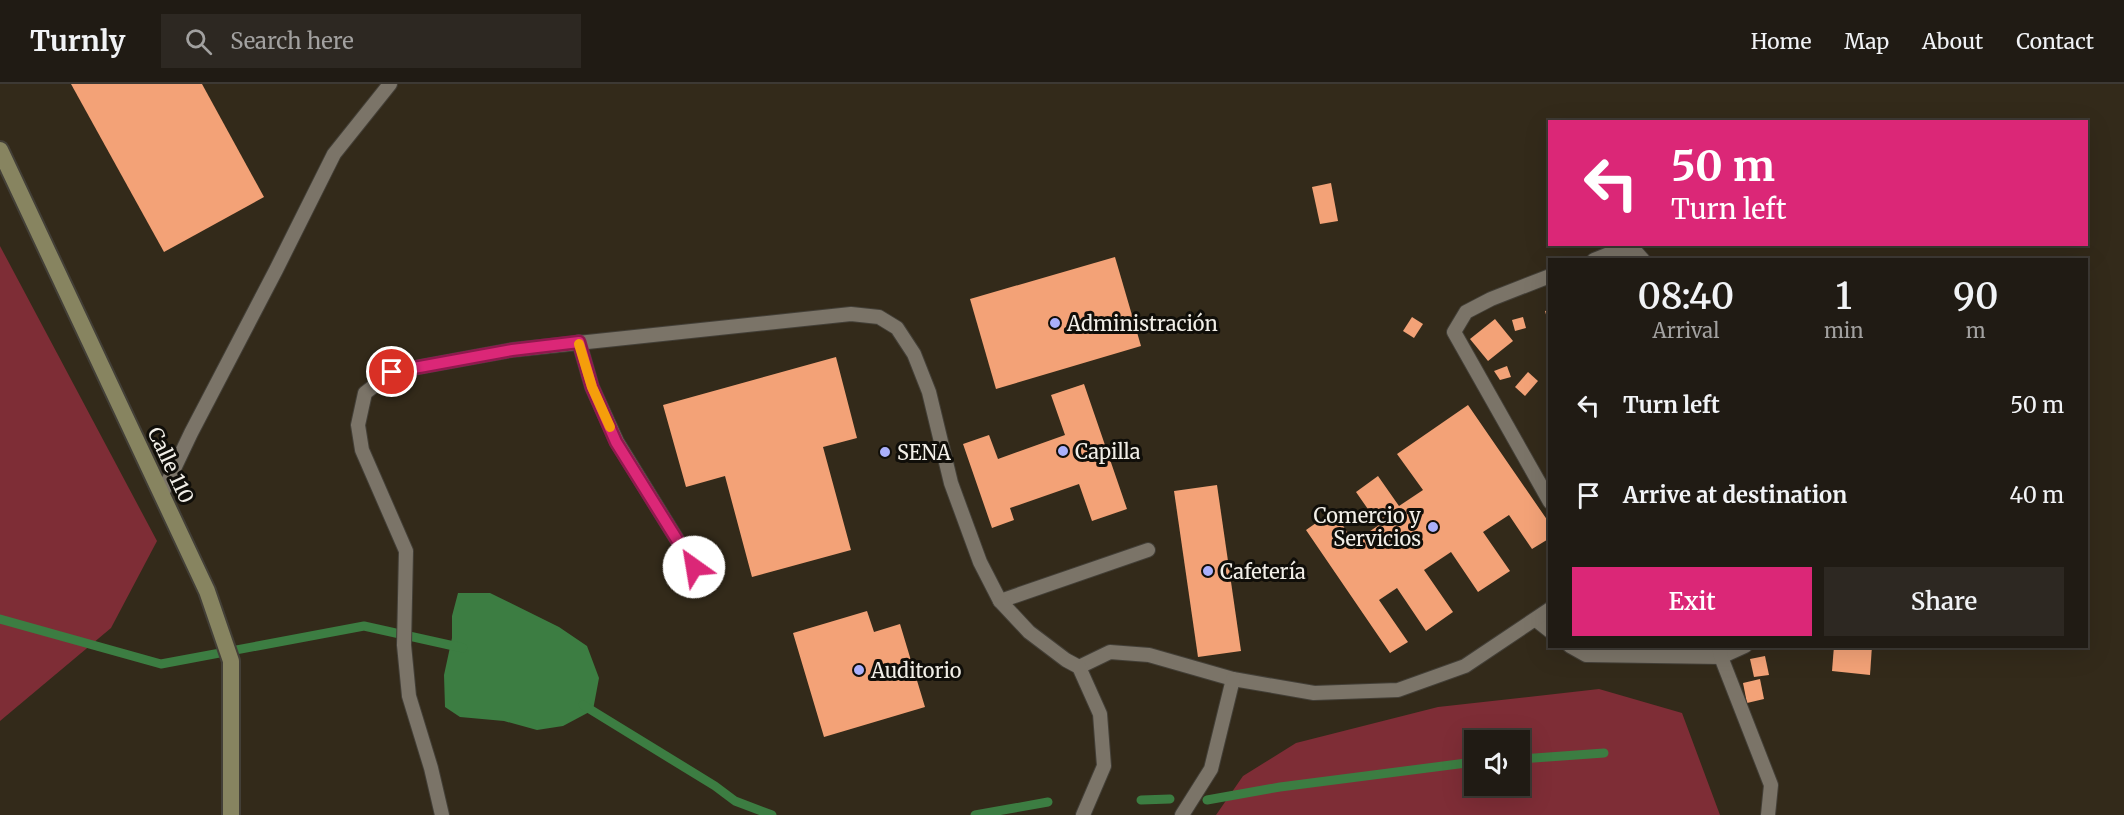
<!DOCTYPE html>
<html lang="en">
<head>
<meta charset="utf-8">
<style>
  :root { --surface:#201b14; --page:#2d2822; --text:#f1f3f6; --muted:#a2a1a0; --line:#3d3934; --accent:#db2777 }
  body { margin:0; font-family:Merriweather,serif; background:var(--page); color:var(--text); height:100vh; display:flex; flex-direction:column; font-size:22px; white-space:nowrap }
  * { box-sizing:border-box; margin:0 }
  p { font-size:20px; color:var(--muted) }
  .icon { flex:none; width:33px; height:33px; fill:none; stroke:currentColor; stroke-width:2; stroke-linecap:round; stroke-linejoin:round }
  .map { position:relative; flex:1; overflow:hidden }
  .sheet { position:absolute; left:1548px; top:174px; width:540px; height:390px; display:flex; flex-direction:column; background:var(--surface); border-radius:0px; box-shadow:0 6px 24px #0002,0 0 0 2px var(--line) }
  .sheet>* { flex:none }
  .banner { position:absolute; left:1548px; top:36px; width:540px; height:126px; border-radius:0px; box-shadow:0 6px 24px #0002,0 0 0 2px var(--line); background:#db2777; color:#fff; overflow:hidden }
  .buttons { position:absolute; left:1464px; top:646px; display:grid; gap:12px }
  .buttons a { display:grid; place-items:center; width:66px; height:66px; border-radius:0px; background:var(--surface); box-shadow:0 6px 24px #0002,0 0 0 2px var(--line); font-size:30px }
  .pin { position:absolute; display:grid; place-items:center; width:51px; height:51px; color:#fff; margin:-26px; border:3px solid #fff; border-radius:50%; box-shadow:0 2px 6px #0007 }
  .me { position:absolute; width:66px; margin:-33px; rotate:328deg; stroke-linejoin:round; filter:drop-shadow(0 0 4px #0008) }
  .turn { display:flex; align-items:center; gap:21px; height:126px; padding:0 24px; font-size:27px }
  .turn .icon { width:78px; height:78px; stroke-width:2.5 }
  .turn b { display:block; font-size:42px; line-height:51px }
  .eta { display:flex; justify-content:space-evenly; align-items:center; height:102px; text-align:center }
  .eta b { font-size:36px; font-weight:600; line-height:42px }
  .button { display:flex; gap:12px; margin-top:auto; padding:12px 24px }
  .button a { flex:1; height:69px; border-radius:0px; background:var(--accent); color:#fff; font-size:24px; font-weight:600; line-height:69px; text-align:center }
  .button a+a { background:var(--page); color:var(--text) }
  ul { padding:0; list-style:none }
  li { display:flex; align-items:center; gap:18px; height:90px; padding:0 24px }
  li div { flex:1 }
  li b { display:block; font-size:22px }
  li em { font-style:normal }
  header { display:flex; align-items:center; gap:36px; box-sizing:border-box; height:84px; padding:0 30px; background:var(--surface); border-bottom:2px solid var(--line) }
  header strong { font-size:28px }
  nav { display:flex; gap:33px; margin-inline-start:auto; font-size:21px }
  .search { width:420px; height:54px; background:var(--page); display:flex; align-items:center; gap:15px; box-sizing:border-box; padding:0 21px; border-radius:0px; color:var(--muted); font-size:22px }
  .map>svg:first-child { display:block }
  .built { fill:#332a1a; fill-rule:evenodd }
  .forest { fill:#7e2d36; fill-rule:evenodd }
  .water { fill:#3c7d42 }
  .lines { fill:none; stroke-linecap:round; stroke-linejoin:round }
  .stream { stroke:#3c7d42; stroke-width:9 }
  .building { fill:#f3a277 }
  .service-casing { stroke:#433f37; stroke-width:16 }
  .secondary-casing { stroke:#433f37; stroke-width:20 }
  .service { stroke:#7b7468; stroke-width:14 }
  .secondary { stroke:#878460; stroke-width:16 }
  .route-casing { stroke:#8e194d; stroke-width:15 }
  .route { stroke:#db2777; stroke-width:10 }
  .slow { stroke:#f59e0b; stroke-width:10 }
  .poi-dot { fill:#aab0fb; stroke:#100e09; stroke-width:2 }
  .labels { text-anchor:middle; dominant-baseline:central; stroke-width:6; stroke-linejoin:round; paint-order:stroke }
  .poi-label { font-size:20px; fill:#f2efe8; stroke:#100e09; text-anchor:start }
  .street-label { font-size:20px; fill:#f2efe8; stroke:#100e09 }
</style>
</head>
<body>
<header>
<strong>Turnly</strong>
<div class="search"><svg class="icon" aria-label="search" viewBox="0 0 24 24"><circle cx="10" cy="10" r="6"/><path d="M15 15l6 6"/></svg>Search here</div>
<nav><a>Home</a><a>Map</a><a>About</a><a>Contact</a></nav>
</header>
<div class="map">
<svg width="2124" height="731" viewBox="0 0 2124 731">
  <rect width="100%" height="100%" fill="#2a241a"/>
  <path class="built" d="M0,0H2124V731H0ZM1550,38H2086V160H1550ZM1550,176H2086V562H1550ZM1474,657H1520V702H1474Z"/>
  <g class="forest">
    <polygon points="0,162 157,457 111,544 0,637"/>
    <path d="M1599,605L1682,629L1720,731H1216L1243,692L1296,659L1438,623ZM1474,657H1520V702H1474Z"/>
  </g>
  <polygon class="water" points="458,509 490,509 559,543 587,562 599,594 593,626 563,642 537,646 504,637 460,633 445,623 444,591 452,554 452,532"/>
  <g class="lines">
    <g class="stream">
      <polyline points="0,535 161,580 364,542 463,564"/>
      <polyline points="583,621 715,702 735,717 772,731"/>
      <polyline points="1520,675 1604,669"/>
      <polyline points="1141,716 1170,715"/>
      <polyline points="1207,716 1280,703 1474,678"/>
      <polyline points="975,731 1048,718"/>
    </g>
  </g>
  <g class="building">
    <polygon points="71,0 202,0 264,113 164,168"/>
    <polygon points="1331,99 1338,137 1320,140 1312,103"/>
    <polygon points="1115,173 1141,262 996,305 970,215"/>
    <polygon points="1550,226 1550,241 1549,241 1545,227"/>
    <polygon points="1412,233 1423,240 1414,254 1403,247"/>
    <polygon points="1523,233 1526,244 1515,247 1512,236"/>
    <polygon points="1495,235 1513,257 1488,277 1470,255"/>
    <polygon points="836,273 857,354 823,363 851,466 752,493 725,392 686,403 663,321"/>
    <polygon points="1507,282 1511,293 1500,296 1494,287"/>
    <polygon points="1528,288 1538,297 1525,312 1515,303"/>
    <polygon points="1084,300 1127,425 1092,437 1079,400 1010,424 1014,436 992,444 963,360 989,351 998,375 1065,351 1051,311"/>
    <polygon points="1468,321 1550,440 1550,454 1532,465 1509,431 1483,448 1510,487 1478,508 1451,468 1424,486 1453,528 1426,547 1397,504 1379,516 1408,558 1390,569 1306,446 1333,427 1354,458 1379,441 1356,408 1378,392 1399,422 1423,406 1397,370"/>
    <polygon points="1217,401 1241,567 1198,573 1174,407"/>
    <polygon points="867,527 874,548 900,540 925,623 824,653 793,549"/>
    <rect x="1623" y="562" width="65" height="3"/>
    <polygon points="1834,562 1872,562 1870,591 1832,587"/>
    <polygon points="1765,572 1769,591 1754,593 1750,575"/>
    <polygon points="1760,595 1764,615 1747,619 1743,599"/>
  </g>
  <g class="lines">
    <defs>
      <g id="service">
        <polyline points="1594,176 1619,166 1635,167 1643,176"/>
        <polyline points="1550,192 1491,215 1466,228 1454,248 1550,418"/>
        <polyline points="579,258 592,303 617,358 694,483"/>
        <polyline points="162,410 191,349 276,186 334,70 390,0"/>
        <polyline points="1000,517 1148,466"/>
        <polyline points="1536,536 1550,547"/>
        <polyline points="1570,562 1586,571 1721,573 1745,562"/>
        <polyline points="1719,562 1721,573 1771,701 1768,731"/>
        <polyline points="1079,583 1110,568 1149,571 1233,595 1314,609 1398,606 1465,582 1550,525"/>
        <polyline points="442,731 431,684 409,612 404,561 406,467 362,366 358,341 365,309 392,288 512,266 851,230 879,233 897,244 914,270 929,308 951,399 980,478 1000,517 1029,548 1066,576 1079,583 1100,630 1104,682 1083,731"/>
        <polyline points="1182,731 1211,685 1233,595"/>
      </g>
      <polyline id="secondary" points="0,66 207,507 231,577 231,731"/>
    </defs>
    <use href="#service" class="service-casing"/>
    <use href="#secondary" class="secondary-casing"/>
    <use href="#service" class="service"/>
    <use href="#secondary" class="secondary"/>
  </g>
  <g class="lines">
    <defs>
      <polyline id="route" points="392,288 512,266 579,258 592,303 616,358 694,483"/>
    </defs>
    <use href="#route" class="route-casing"/>
    <use href="#route" class="route"/>
    <polyline class="slow" points="579,260 592,303 610,343"/>
  </g>
  <g class="poi-dot">
    <circle cx="1055" cy="239" r="6"/>
    <circle cx="1063" cy="367" r="6"/>
    <circle cx="885" cy="368" r="6"/>
    <circle cx="1433" cy="443" r="6"/>
    <circle cx="1208" cy="487" r="6"/>
    <circle cx="859" cy="586" r="6"/>
  </g>
  <g class="labels">
    <g class="poi-label">
      <text x="1067" y="239">Administración</text>
      <text x="1075" y="367">Capilla</text>
      <text x="897" y="368">SENA</text>
      <text x="1421" y="431" text-anchor="end">Comercio y<tspan x="1421" dy="23">Servicios</tspan></text>
      <text x="1220" y="487">Cafetería</text>
      <text x="871" y="586">Auditorio</text>
    </g>
    <g class="street-label">
      <text transform="translate(171 381) rotate(65)">Calle 110</text>
    </g>
  </g>
</svg>
<div class="buttons">
<a><svg class="icon" aria-label="sound" viewBox="0 0 24 24"><path d="M4 9h4l5-4v14l-5-4H4zM17 9q2 3 0 6"/></svg></a>
</div>
<div class="pin" style="left:392px;top:288px;background:#d93025"><svg class="icon" aria-label="arrive" viewBox="0 0 24 24"><path d="M6 21V4h12l-3 4 3 4H6"/></svg></div>
<svg class="me" style="left:694px;top:483px" viewBox="-20 -20 40 40"><circle r="19" fill="#fff"/><path d="M0-13L10 11 0 6-10 11z" fill="#db2777"/></svg>
<div class="banner">
<div class="turn"><svg class="icon" aria-label="left" viewBox="0 0 24 24"><path d="M17 20v-9H6M10 6l-5 5 5 5"/></svg><div><b>50 m</b>Turn left</div></div>
</div>
<section class="sheet">
<div class="eta">
<div><b>08:40</b><p>Arrival</p></div>
<div><b>1</b><p>min</p></div>
<div><b>90</b><p>m</p></div>
</div>
<ul>
<li><svg class="icon" aria-label="left" viewBox="0 0 24 24"><path d="M17 20v-9H6M10 6l-5 5 5 5"/></svg><div><b>Turn left</b></div><em>50 m</em></li>
<li><svg class="icon" aria-label="arrive" viewBox="0 0 24 24"><path d="M6 21V4h12l-3 4 3 4H6"/></svg><div><b>Arrive at destination</b></div><em>40 m</em></li>
</ul>
<div class="button"><a>Exit</a><a>Share</a></div>
</section>
</div>
</body>
</html>
